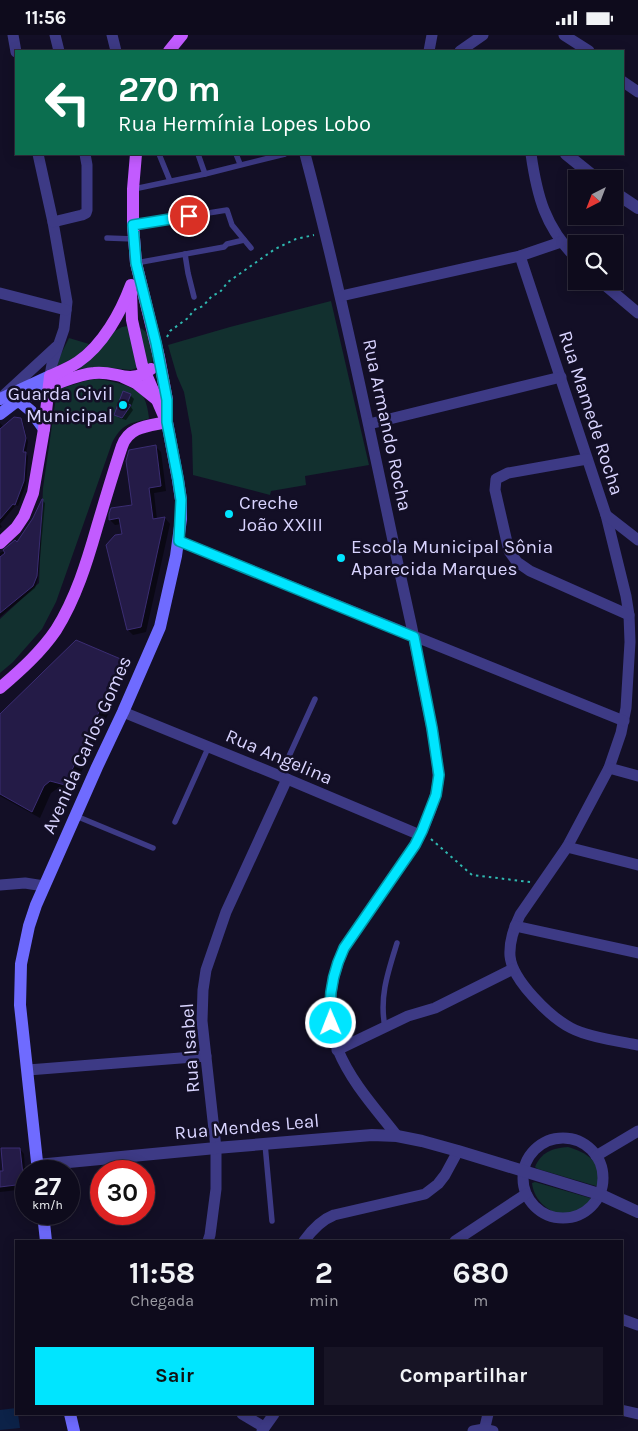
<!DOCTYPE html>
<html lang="pt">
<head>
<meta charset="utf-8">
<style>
  :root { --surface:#0e0b1c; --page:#171425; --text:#f1f3f6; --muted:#9b9ba3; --line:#2e2b3b; --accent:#00e5ff }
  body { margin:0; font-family:Karla,sans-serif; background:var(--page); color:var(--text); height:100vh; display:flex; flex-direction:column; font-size:19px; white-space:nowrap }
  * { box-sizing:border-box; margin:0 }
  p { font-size:16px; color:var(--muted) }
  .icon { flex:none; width:28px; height:28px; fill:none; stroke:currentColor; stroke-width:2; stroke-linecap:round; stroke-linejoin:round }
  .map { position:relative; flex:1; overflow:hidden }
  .side { position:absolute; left:15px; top:1205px; width:608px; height:175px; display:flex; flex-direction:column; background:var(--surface); border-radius:0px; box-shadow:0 2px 12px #0003,0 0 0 1px var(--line) }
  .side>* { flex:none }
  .top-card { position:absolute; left:15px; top:15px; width:609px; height:105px; border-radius:0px; box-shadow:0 2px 12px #0003,0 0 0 1px var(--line); background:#0b6e4f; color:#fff; overflow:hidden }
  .needle { width:32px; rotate:222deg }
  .controls { position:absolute; left:568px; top:135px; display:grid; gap:10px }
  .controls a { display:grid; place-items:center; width:55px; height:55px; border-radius:0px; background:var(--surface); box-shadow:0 2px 12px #0003,0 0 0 1px var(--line); font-size:25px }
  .speed { position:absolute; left:15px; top:1125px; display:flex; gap:10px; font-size:25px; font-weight:700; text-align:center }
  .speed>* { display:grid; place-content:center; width:65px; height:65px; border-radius:50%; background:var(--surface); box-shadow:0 2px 12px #0003,0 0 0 1px var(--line); line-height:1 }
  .speed small { font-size:12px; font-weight:400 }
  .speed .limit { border:8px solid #d22; background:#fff; color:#111 }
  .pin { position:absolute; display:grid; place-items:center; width:42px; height:42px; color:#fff; margin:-21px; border:2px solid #fff; border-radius:50%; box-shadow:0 1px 5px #0007 }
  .me { position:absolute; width:55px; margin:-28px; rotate:359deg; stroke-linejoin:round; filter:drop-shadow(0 0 4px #0008) }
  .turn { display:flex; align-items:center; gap:18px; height:105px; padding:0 20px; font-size:22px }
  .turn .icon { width:65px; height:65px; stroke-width:2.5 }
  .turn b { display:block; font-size:35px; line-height:42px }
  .eta { display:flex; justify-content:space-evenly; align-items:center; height:85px; text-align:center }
  .eta b { font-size:30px; font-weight:700; line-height:35px }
  .action { display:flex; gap:10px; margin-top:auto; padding:10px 20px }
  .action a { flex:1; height:58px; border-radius:0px; background:var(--accent); color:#111; font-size:20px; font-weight:700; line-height:58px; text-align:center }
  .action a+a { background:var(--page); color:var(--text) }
  .status { display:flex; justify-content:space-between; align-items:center; height:35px; padding:0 25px; background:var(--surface); direction:ltr }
  .status svg { height:14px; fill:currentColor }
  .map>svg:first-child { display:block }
  .green { fill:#12302f }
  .water { fill:#0c2248 }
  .shadow { fill:#0007 }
  .building { fill:#241b47; stroke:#3b2d73 }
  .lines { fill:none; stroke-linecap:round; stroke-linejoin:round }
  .path { stroke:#2fb8b0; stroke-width:2; stroke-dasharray:2.5 4; stroke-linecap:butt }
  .service { stroke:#3d3a85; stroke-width:5.5 }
  .minor { stroke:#3d3a85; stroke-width:11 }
  .tertiary { stroke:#3d3a85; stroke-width:12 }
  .secondary { stroke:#6f6bff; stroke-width:12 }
  .primary { stroke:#c25bff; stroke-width:12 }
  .route-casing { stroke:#0095a6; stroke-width:12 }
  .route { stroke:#00e5ff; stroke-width:9 }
  .poi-dot { fill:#00e5ff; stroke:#130f26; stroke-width:2 }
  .labels { text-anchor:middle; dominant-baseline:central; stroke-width:5; stroke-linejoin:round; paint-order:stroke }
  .poi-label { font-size:19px; fill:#d9d4ff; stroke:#130f26; text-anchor:start }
  .street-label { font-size:19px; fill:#d9d4ff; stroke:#130f26 }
</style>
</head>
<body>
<div class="status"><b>11:56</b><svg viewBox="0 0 49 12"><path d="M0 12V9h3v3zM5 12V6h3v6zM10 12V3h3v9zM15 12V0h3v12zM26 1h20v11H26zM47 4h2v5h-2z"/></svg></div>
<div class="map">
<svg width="638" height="1396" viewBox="0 0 638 1396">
  <rect width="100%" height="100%" fill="#130f26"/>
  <g class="green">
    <polygon points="331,266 369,430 305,441 306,450 271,456 270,460 193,440 192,401 184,357 177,341 168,310 230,292"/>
    <polygon points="128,291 137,333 131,335 103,332 77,334 115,296 122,292"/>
    <polygon points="138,291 146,297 149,302 154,323 150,330 147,331"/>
    <polygon points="69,303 89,309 79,320 56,332 59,323"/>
    <path d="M96,344C108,345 138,351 144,363C147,369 148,376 149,383L148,384C129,388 121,390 112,408L56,567L42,594L13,627L0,638V584L39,548L43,453L57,355L85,346Z"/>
    <path d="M568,1112C586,1117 604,1128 599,1150L596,1151L538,1134L535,1132C541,1117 553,1113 568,1112Z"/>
    <path d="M535,1147L590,1163L593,1165C589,1170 581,1177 574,1179C554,1183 534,1168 532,1148Z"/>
  </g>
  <polygon class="water" points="16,1373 16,1379 18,1379 20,1393 0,1395 0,1375"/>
  <g class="shadow">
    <polygon points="130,360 134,364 131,372 133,375 126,385 119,383 116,380"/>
    <polygon points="21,384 23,387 28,407 26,418 28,421 26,449 18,471 16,470 0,489 2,492 0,493 0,388 4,392"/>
    <polygon points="155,411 161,417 166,456 154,458 157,485 165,483 170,489 146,597 133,600 128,595 124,500 121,489 115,490 110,485 133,471"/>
    <polygon points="42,465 45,468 38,544 35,553 0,582 0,518 18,509 34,484"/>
    <polygon points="122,626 129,634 72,757 58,753 51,758 40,783 0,761 0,682"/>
    <polygon points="20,1114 24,1119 26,1154 0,1157 0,1138 4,1137"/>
  </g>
  <g class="building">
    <polygon points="123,356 131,359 127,369 131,370 122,383 114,380"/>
    <polygon points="14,382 21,383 26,403 23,417 26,417 24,446 15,470 13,469 0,484 0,394"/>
    <polygon points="156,410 161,451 149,453 153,484 165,482 141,592 127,595 106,510 115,500 122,499 119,483 109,485 109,479 111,473 132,470 126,426 129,415"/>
    <polygon points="42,464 43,464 37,541 33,551 0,578 0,522 5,518 3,515 15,505 17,507 33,483"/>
    <polygon points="76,605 123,625 65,750 50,746 44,751 32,777 0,759 0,679"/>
    <polygon points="1,1113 20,1113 24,1149 0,1152 0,1136 3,1136"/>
  </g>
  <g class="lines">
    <g class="path">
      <polyline points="167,302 170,296 188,283 194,275 203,271 212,261 220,257 228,247 275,214 296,204 314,200"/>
      <polyline points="431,804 472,840 530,847"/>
    </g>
    <g class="service">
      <polyline points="159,119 170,146"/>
      <polyline points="198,119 205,139"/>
      <polyline points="236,119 240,129"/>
      <polyline points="134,154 205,139 285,119"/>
      <polyline points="133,190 227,175 232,190 251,213"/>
      <polyline points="107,203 134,204"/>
      <polyline points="185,219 188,238 194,262"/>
      <polyline points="136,228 224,212 227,209 244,205"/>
      <polyline points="280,741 315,664"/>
      <polyline points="76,781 153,813"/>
      <polyline points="175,787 209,711"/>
      <path d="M385,992C379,962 388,937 397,908"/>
      <polyline points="265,1109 272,1186"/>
    </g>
    <g class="minor">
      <polyline points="13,0 16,17"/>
      <polyline points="55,0 59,16"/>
      <polyline points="112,0 116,16"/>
      <polyline points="564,0 589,16"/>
      <polyline points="429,16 432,0"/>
      <polyline points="460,16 483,0"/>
      <polyline points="622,46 638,57"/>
      <polyline points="38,119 53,187 67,267 64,294 52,329 50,341"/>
      <path d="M305,119C340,252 368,386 396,520C407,568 417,616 426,664C431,689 437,714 438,739C440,758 424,793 415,810L344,913C330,944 324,983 338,1015C351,1047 376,1074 397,1101"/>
      <path d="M531,119C537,161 545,192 576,223"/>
      <polyline points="53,187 82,180 86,178 87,175 87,130 85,119"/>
      <path d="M520,221L606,480L626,561L629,580L630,607L626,673L621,698L609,733L567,812L520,880C514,893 509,906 510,921C512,945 550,982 571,993C588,1002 618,1006 638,1010"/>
      <polyline points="600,246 638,278"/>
      <polyline points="0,258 66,275"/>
      <polyline points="341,261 520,221 561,207"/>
      <polyline points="3,361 56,312"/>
      <polyline points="369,389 561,342"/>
      <polyline points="587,424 508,438 496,444 495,455 509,516 517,527 530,536 629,580"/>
      <polyline points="606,480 638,505"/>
      <polyline points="179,506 624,686"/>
      <polyline points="123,677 280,741 420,800"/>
      <polyline points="609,733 638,741"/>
      <polyline points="567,812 638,830"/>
      <polyline points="0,850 25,848 44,851"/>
      <polyline points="515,891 638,918"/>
      <polyline points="337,1015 408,981 435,973 513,934"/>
      <polyline points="28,1035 206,1021"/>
      <circle cx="563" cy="1143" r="40"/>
      <polyline points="596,1121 638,1096"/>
      <polyline points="208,1206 210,1200 216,1154 216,1113 202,986 203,955 206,935 226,877 287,744"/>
      <path d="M304,1206C312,1195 321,1185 334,1180L425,1159L438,1149L445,1140L458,1116"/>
      <polyline points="455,1206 526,1159"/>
      <polyline points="621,1284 638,1290"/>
      <polyline points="621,1375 638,1379"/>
      <polyline points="242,1379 264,1392"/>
      <polyline points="262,1396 274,1379"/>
      <polyline points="473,1396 484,1394 493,1396"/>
      <polyline points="484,1396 488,1379"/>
    </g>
    <g class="tertiary">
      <polyline points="566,119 597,144"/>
      <polyline points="614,157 638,173"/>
      <polyline points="37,1130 216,1113 372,1100 397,1101 422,1106 458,1116 599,1159 638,1177"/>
    </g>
    <g class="secondary">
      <polyline points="0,364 50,341"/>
      <polyline points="19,366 31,376 44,394"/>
      <polyline points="0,379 13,369 49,351"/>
      <polyline points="38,1136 20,970 21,929 29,891 36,870 97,732 123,677 160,592 176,521 181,484 181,465 178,445 167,387"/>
      <polyline points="43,1179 46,1206"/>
      <polyline points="70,1379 74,1396"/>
    </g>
    <g class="primary">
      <polyline points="169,16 182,0"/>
      <polyline points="136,119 133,154 133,190 136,228 159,322 167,365 167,387"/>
      <polyline points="131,257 132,285 142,330 164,381"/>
      <polyline points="123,342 136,348 156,364"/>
      <path d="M49,351C63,347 79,339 94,338C117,335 128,351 151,334"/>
      <path d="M0,508L16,493L24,481L33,458L44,394L50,341C59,337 69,333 78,327C103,310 121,277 131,250"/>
      <path d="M0,653C21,635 41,617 56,595C76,563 87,527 97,492C105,465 113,438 122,411C129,391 149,391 167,387"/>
    </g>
  </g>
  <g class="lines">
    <defs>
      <path id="route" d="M189,181L133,190L136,228L156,308L167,365V387L178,444L181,465L179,506L414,602L432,693L439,740L436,760L422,796L415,810L344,913C333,936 328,962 331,988"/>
    </defs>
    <use href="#route" class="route-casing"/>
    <use href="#route" class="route"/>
  </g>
  <g class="poi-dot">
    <circle cx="123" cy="370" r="5"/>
    <circle cx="229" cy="479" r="5"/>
    <circle cx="341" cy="523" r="5"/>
  </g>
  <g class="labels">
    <g class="poi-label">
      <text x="113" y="359" text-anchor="end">Guarda Civil<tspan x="113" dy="22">Municipal</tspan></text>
      <text x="239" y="468">Creche<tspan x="239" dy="22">João XXIII</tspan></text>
      <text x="351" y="512">Escola Municipal Sônia<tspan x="351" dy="22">Aparecida Marques</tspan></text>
    </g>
    <g class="street-label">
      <text transform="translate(591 378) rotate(72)">Rua Mamede Rocha</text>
      <text transform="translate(387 390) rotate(78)">Rua Armando Rocha</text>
      <text transform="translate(87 710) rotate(-66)">Avenida Carlos Gomes</text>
      <text transform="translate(279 722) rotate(23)">Rua Angelina</text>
      <text transform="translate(190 1013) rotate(-94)">Rua Isabel</text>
      <text transform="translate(247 1092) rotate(-5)">Rua Mendes Leal</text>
    </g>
  </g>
</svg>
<div class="controls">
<a><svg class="needle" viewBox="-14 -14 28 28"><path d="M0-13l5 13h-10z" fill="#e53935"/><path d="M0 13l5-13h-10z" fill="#9b9ba3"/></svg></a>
<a><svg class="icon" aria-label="search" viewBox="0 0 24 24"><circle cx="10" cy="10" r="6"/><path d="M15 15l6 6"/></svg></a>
</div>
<div class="speed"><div>27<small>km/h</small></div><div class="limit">30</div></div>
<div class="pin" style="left:189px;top:181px;background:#d93025"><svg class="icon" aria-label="arrive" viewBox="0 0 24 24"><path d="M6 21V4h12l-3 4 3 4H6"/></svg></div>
<svg class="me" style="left:331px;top:988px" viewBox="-20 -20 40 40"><circle r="17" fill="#00e5ff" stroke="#fff" stroke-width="3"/><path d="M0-11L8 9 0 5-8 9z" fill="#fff"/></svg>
<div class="top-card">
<div class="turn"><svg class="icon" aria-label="left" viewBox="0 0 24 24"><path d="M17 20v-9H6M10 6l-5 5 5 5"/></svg><div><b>270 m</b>Rua Hermínia Lopes Lobo</div></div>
</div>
<section class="side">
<div class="eta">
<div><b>11:58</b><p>Chegada</p></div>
<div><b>2</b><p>min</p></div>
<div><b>680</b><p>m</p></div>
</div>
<div class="action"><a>Sair</a><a>Compartilhar</a></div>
</section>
</div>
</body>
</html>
